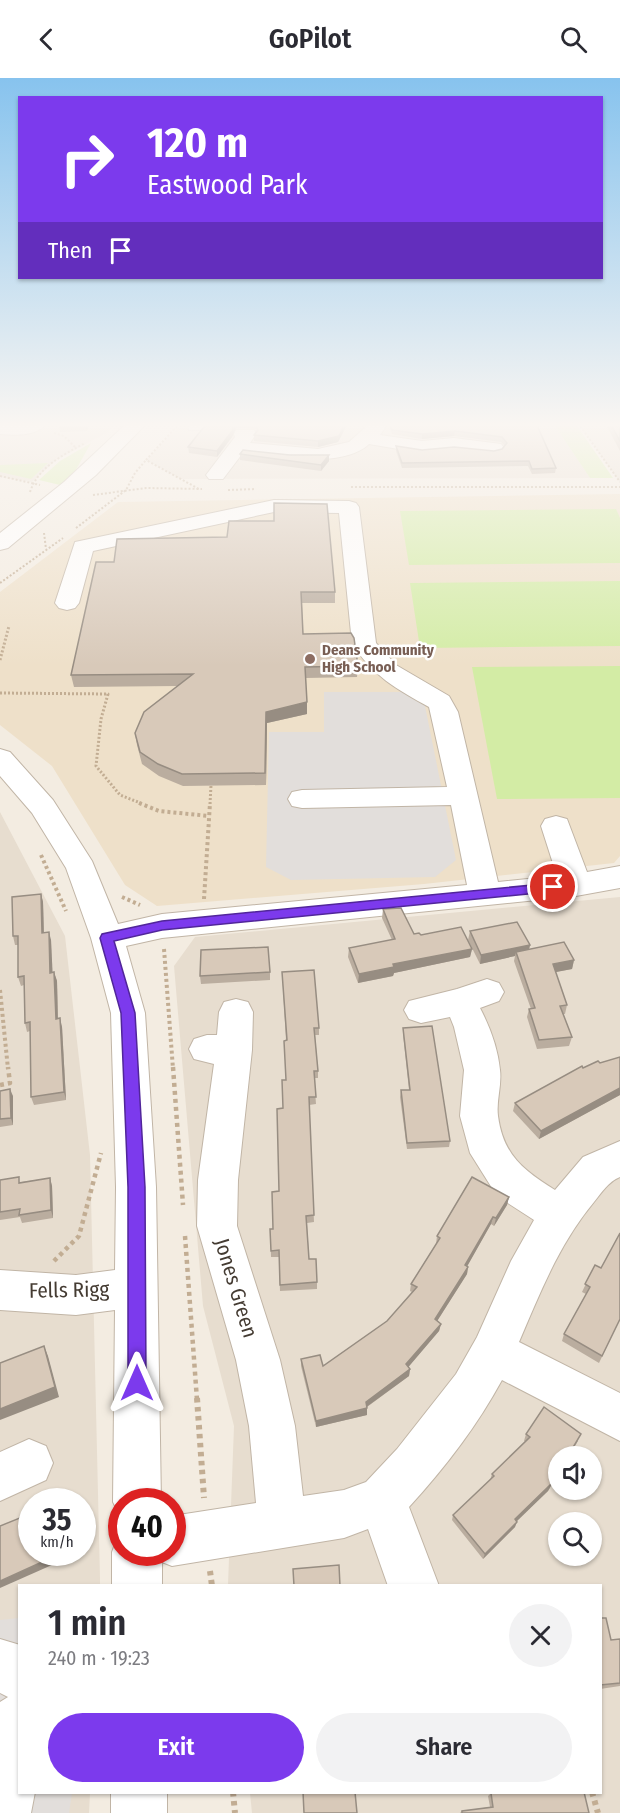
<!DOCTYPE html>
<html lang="en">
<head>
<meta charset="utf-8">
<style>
  :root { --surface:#fff; --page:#f2f2f3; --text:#2b2b33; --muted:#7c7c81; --accent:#7c3aed }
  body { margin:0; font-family:"Fira Sans Condensed",sans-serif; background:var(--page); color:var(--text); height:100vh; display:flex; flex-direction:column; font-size:22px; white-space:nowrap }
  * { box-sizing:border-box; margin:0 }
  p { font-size:20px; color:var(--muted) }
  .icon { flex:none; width:33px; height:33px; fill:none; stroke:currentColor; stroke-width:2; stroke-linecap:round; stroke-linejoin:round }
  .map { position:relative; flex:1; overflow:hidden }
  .drawer { position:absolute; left:18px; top:1506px; width:584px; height:210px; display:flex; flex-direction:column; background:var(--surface); border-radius:0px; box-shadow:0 2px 4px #0004 }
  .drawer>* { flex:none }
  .top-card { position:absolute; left:18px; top:18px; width:585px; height:183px; border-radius:0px; box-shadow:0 2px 4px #0004; background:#7c3aed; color:#fff; overflow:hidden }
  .fabs { position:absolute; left:548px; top:1368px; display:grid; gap:12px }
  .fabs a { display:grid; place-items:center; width:54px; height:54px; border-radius:50%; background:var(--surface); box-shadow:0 2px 4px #0004; font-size:30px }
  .speed { position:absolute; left:18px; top:1410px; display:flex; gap:12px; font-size:30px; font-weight:700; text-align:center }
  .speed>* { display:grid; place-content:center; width:78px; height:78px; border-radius:50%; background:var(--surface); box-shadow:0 2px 4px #0004; line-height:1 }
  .speed small { font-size:15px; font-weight:400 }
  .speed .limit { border:9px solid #d22; background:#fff; color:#111 }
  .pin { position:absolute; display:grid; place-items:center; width:51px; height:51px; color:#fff; margin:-26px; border:3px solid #fff; border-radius:50%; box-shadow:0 2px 6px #0007 }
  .me { position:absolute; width:66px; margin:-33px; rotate:0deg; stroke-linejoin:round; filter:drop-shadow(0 0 4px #0008) }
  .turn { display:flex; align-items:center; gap:21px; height:126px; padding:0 30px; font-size:27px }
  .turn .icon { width:78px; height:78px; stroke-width:2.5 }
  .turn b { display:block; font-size:42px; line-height:51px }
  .then { display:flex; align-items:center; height:57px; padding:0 30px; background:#0003; gap:12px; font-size:22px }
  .round { display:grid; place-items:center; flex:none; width:63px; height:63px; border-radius:32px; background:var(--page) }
  .headline { display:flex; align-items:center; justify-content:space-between; height:102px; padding:0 30px }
  h1 { font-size:36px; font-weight:600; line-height:45px }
  .cta { display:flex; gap:12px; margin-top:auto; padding:12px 30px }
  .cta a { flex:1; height:69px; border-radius:36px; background:var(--accent); color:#fff; font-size:24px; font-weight:600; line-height:69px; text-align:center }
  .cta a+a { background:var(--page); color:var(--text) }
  header { display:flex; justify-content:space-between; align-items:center; height:78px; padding:0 30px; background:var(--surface); font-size:27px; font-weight:600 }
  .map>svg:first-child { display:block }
  .residential { fill:#e7ddcf; fill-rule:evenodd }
  .education { fill:#eee0c9 }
  .green { fill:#d3eca5 }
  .parking { fill:#e2dedb }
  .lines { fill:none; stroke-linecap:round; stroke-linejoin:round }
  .minor-casing { stroke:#c1b5a6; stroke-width:2 }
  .path-far4 { stroke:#c2ad93; stroke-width:2; stroke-dasharray:2 2; stroke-linecap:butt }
  .path-far3 { stroke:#c2ad93; stroke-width:3; stroke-dasharray:2 2; stroke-linecap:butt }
  .path-far2 { stroke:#c2ad93; stroke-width:4; stroke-dasharray:3 3; stroke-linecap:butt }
  .path-far1 { stroke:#c2ad93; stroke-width:4.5; stroke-dasharray:4 4; stroke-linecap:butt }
  .path { stroke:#c2ad93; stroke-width:6; stroke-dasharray:4.5 4.5; stroke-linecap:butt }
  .minor { fill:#fff; fill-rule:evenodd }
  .wall { fill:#baad9f }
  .shaded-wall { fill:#978d82 }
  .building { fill:#d8c9b9; stroke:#978d82; stroke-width:1.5 }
  .route { fill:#7c3aed; stroke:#51269a; stroke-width:1.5 }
  .education-dot { fill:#8d6e63; stroke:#fff; stroke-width:2 }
  .labels { text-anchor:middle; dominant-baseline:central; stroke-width:5; stroke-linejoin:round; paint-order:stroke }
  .far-education-label { font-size:15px; font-weight:bold; fill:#785e54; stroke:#fff; text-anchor:start }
  .near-street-label { font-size:21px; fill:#443b32; stroke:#fff }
</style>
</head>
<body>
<header><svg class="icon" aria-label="back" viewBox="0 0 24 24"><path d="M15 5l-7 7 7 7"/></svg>GoPilot<svg class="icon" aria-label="search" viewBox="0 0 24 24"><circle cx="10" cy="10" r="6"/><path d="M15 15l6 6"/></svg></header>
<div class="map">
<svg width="620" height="1735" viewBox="0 0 620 1735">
  <rect width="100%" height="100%" fill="#f3ece1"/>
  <g class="residential">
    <polygon points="0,345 115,345 108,354 56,382 32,404 0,399"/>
    <polygon points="182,345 553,345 590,400 181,401 146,382"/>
    <polygon points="578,345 620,345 620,404"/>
    <path d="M0,734L65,858L90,1077L100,1500V1507L20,1508V1714L90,1715L89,1735H0ZM32,1424H82V1474H32Z"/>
    <path d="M620,819V1735H252L250,1715L600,1714V1508L228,1507L234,1348L203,1228L174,888L195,859ZM558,1378H591V1412H558ZM558,1444H591V1478H558Z"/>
  </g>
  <polygon class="education" points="620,416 620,778 614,785 424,806 157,828 125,807 52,688 0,647 0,514 118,424"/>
  <g class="green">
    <polygon points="553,345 575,345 613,400 590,400"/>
    <polygon points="91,365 74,395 60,407 39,402 60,383"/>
    <polygon points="48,385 31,401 0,394 0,387"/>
    <polygon points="616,431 620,440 620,485 409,487 400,433"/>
    <polygon points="620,503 620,568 420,570 410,505"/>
    <polygon points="620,588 620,720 497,721 472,589"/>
  </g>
  <g class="parking">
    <polygon points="324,614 405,614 424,623 456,782 435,799 291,802 266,789 269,654 324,654"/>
    <polygon points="19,1540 20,1714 72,1715 69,1735 0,1735 0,1542"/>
  </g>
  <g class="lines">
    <defs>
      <g id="minor">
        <path d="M0,345H47C36,359 16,357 0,356Z"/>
        <polygon points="127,345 147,345 96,397 8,470 0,472 0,455 64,404"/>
        <polygon points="188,345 206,345 203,352 189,352"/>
        <path d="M366,345H384L385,350L380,357L422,363L454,360L501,366L504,370L501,374L494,376L454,372L422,375L369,366C342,391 276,379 242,376L223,401H209L206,397L235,359L234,356L236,352H254L256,356L250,365L318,371L349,364L366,349Z"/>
        <path d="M274,422L349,423L356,425L359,429L376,565L396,587L449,618L458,634L498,804L557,798L541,748L545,741L556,738L567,741L587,794L620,788V810L576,818L162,860L126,868L145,935L156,1109L161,1424H122V1442L113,1424L115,1232L76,1237L0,1232V1192L76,1197L115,1192L116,1109L111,935L91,860L66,790L32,735L0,698V671L10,674L53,722L92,783L118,846L162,836L467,807L451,727L302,730L292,728L288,721L292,714L302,712L447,709L429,629C398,612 371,597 352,565L339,435L274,434L93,473L79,525L75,530L67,532L59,530L55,525L75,464Z"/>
        <path d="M487,901L499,905L504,914L499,923L480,930C490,949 498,971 500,992C502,1007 496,1023 498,1038C503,1077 524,1093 555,1112L583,1079L620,1063V1099C608,1104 602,1114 594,1124C559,1166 540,1215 519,1264L620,1315V1363L502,1302C477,1348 444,1391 409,1429L439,1508H388L368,1451L344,1460L172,1488L162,1484V1508H112V1474L119,1456H122V1474H172V1438L256,1425L249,1348L236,1282L197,1148L198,1102L214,986L194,981L189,971L194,961L207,957H217L219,934L224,924L236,921L248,924L253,934L252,972L238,1102L237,1148L280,1282L295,1348L303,1418L344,1412L366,1404L397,1371L456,1296L477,1259L511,1183L534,1142L497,1118L470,1075L460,1038L464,992L454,949L450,939L421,945L409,941L404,932L409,923L457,911Z"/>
        <polygon points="29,1361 46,1368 53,1385 46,1402 0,1423 0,1374"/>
        <polygon points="0,1561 20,1567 20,1714 35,1714 31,1735 0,1735 0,1624 8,1619 0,1615"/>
        <rect x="111" y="1714" width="56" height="21"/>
      </g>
    </defs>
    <use href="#minor" class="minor-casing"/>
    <g class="path-far4">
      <polyline points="578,345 620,404"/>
      <polyline points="177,348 146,382 199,411"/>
      <polyline points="54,355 64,358 76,370"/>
      <polyline points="0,398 40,407"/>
      <polyline points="351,409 620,409"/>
      <polyline points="228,412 256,411"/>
      <path d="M30,414C38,389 63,377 85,365"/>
      <polyline points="93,417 146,410 202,411"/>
      <polyline points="76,450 126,412 135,395 146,382"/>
      <polyline points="44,455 46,471"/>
      <polyline points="0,505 63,460"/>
    </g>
    <g class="path-far3">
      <polyline points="0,582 9,548"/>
      <polyline points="0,615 108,616 101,641 96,688 120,717 143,726"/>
      <polyline points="210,726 211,707"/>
    </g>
    <g class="path-far2">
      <polyline points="139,725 159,733 209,738"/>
      <polyline points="41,777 66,833"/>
      <polyline points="122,819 140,827"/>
      <polyline points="204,821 210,725"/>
      <polyline points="164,871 173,991"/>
      <polyline points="0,912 8,991"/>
    </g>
    <g class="path-far1">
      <polyline points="173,989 183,1127"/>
      <polyline points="0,1007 10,1005 8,989"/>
      <polyline points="185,1158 197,1322"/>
      <polyline points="54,1183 79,1158 101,1075"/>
    </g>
    <g class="path">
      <polyline points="197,1320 204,1420"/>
      <polyline points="210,1493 212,1508"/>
      <polyline points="233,1714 235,1735"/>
      <polyline points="592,1714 598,1735"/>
    </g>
    <use href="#minor" class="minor"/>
  </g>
  <g class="wall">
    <polygon points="89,345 87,353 60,354 59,347"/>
    <polygon points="207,345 348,345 338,364 318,369 254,363 254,357 257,353 256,351 236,350 232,359 217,379 189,375 188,369"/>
    <polygon points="388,345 536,345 556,390 555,395 532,396 528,388 402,390 396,373 396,368 422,372 494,373 502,371 505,368 501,364 454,358 422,361 392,356"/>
    <polygon points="605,345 620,345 620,373"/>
    <polygon points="240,376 329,377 329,383 321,393 240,382"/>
    <polygon points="96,484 335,514 335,525 302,525 303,556 358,588 357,599 306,600 307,636 267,645 266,707 183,708 159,698 142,686 137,667 135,655 178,608 74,609 71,597"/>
    <polygon points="41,816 43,824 44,854 51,862 52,895 54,894 57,903 58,940 62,949 66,1022 34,1027 31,1019 30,953 27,954 25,945 24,907 21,908 18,899 18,867 15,867 13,858"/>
    <polygon points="383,831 414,856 472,871 470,879 394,895 393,898 358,905 348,879 349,870 392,862 382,840"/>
    <polygon points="470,853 530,867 529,871 574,882 572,891 555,894 567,927 565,936 563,936 572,959 569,968 537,971 527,939 529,931 531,931 514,883 515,878 480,886 468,862"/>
    <polygon points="270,894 270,902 201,906 200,898"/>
    <polygon points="282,894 319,950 319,957 315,957 318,993 318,1000 314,1000 316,1026 309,1027 314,1144 307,1145 309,1181 317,1204 317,1211 280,1213 279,1179 271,1179 270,1151 273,1151 279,1113 283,1030 286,1002 286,962"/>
    <polygon points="403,950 450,1063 449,1069 407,1071 400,1019 401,1012 409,1012 403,956"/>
    <polygon points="620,979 620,1017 539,1061 513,1033 515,1025 583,990"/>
    <polygon points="0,1013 13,1018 13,1047 0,1049"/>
    <polygon points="50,1100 52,1108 53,1140 22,1145 20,1139 0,1142 0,1102 21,1104"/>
    <polygon points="509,1119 507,1127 494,1148 491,1146 467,1188 468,1189 467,1196 437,1243 441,1246 439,1253 408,1289 410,1291 409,1298 367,1329 367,1337 316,1349 301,1288 301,1281 323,1288 387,1243 412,1214 410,1213 411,1206 436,1166 437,1158"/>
    <polygon points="595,1187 620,1241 599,1285 562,1263 564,1256 586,1216 582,1214"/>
    <polygon points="526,1356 578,1363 548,1413 516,1443 515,1449 483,1481 452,1442 453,1437 490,1402 492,1396 526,1364 524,1363"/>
    <polygon points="600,1540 611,1562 620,1561 620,1608 600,1611"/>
    <polygon points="491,1715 589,1735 460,1735 462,1733 490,1729 488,1718"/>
  </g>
  <g class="shaded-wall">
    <polygon points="86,345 89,345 87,353 86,347"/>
    <polygon points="235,345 236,350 232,359 217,379 217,373"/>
    <polygon points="345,345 348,345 338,364 318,369 318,363"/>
    <polygon points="455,353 454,358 422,361 422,356"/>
    <polygon points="329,377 329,383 321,393 321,387"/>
    <polygon points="307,624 307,636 267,645 266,707 266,634"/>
    <polygon points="41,816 43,824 44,863 42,855"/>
    <polygon points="49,854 51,862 53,903 50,895"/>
    <polygon points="530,867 528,876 516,874 515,878 480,886 481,877"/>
    <polygon points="472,871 470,879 394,895 393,898 358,905 359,896 393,886"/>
    <polygon points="574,882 572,891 551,895 553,886"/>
    <polygon points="54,894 57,903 58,949 56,941"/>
    <polygon points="60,940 62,949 66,1022 64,1014"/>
    <polygon points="620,1010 620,1017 539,1061 541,1053"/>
    <polygon points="10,1011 13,1018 13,1047 11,1040"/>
    <polygon points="50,1100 52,1108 53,1140 51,1132"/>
    <polygon points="509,1119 507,1127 494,1148 496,1140"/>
    <polygon points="493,1139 491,1146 464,1194 465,1187"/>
    <polygon points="468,1189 467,1196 434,1248 435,1241"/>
    <polygon points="441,1246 439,1253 405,1293 406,1286"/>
    <polygon points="44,1268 48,1278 59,1319 0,1342 0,1331"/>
    <polygon points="410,1291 409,1298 365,1330 366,1324"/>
    <polygon points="367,1330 367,1337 316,1349 316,1343"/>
    <polygon points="558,1395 548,1413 513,1447 515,1441"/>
    <polygon points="517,1444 515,1449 483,1481 485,1476"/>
    <polygon points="64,1474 79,1475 0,1510 0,1503"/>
  </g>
  <g class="building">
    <rect x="59" y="345" width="27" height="2"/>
    <polygon points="207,345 235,345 232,353 217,373 188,369"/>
    <polygon points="253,345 345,345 339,358 318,363 254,357 258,352 256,345"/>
    <polygon points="390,345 536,345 556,390 532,391 529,383 402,385 396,368 422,372 454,369 494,373 502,371 507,365 502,359 455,353 422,356 392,352"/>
    <polygon points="610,345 620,345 620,363"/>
    <polygon points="243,372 290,377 329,377 321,387 240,376"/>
    <polygon points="274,425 327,426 335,514 301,514 303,556 351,555 354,560 358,588 305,589 307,624 266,634 265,695 182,696 158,686 140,674 135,655 144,634 193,596 71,597 96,484 114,484 117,461 227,459 229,443 274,443"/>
    <polygon points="41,816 42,855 49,854 50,895 54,894 56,941 60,940 64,1014 31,1019 30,944 25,945 24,898 18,899 18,858 13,858 12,819"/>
    <polygon points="401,830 414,856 419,855 421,857 461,849 472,871 393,886 394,889 359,896 349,870 395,861 383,831"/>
    <polygon points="517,844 530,867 481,877 470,853"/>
    <polygon points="564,864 574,882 553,886 567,927 560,928 572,959 539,962 529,931 535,930 516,874"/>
    <polygon points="268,869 270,894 200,898 201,872"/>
    <polygon points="314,892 319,950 314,950 318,993 314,993 316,1019 309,1019 314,1137 306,1138 309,1181 316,1181 317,1204 280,1207 279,1172 271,1173 270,1151 273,1151 272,1114 279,1113 277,1031 283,1030 282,1002 286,1002 284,963 287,962 282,894"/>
    <polygon points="432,948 450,1063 407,1065 401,1012 410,1012 403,950"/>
    <polygon points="620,979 620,1010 541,1053 515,1025 582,988 583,990 598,983 600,985"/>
    <polygon points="10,1011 11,1040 0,1041 0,1013"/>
    <polygon points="19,1099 19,1105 50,1100 51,1132 19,1137 20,1131 0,1134 0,1102"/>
    <polygon points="472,1099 509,1119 496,1140 493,1139 465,1187 468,1189 435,1241 441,1246 406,1286 410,1291 366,1324 367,1330 316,1343 301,1281 320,1277 323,1288 387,1243 417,1209 411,1206 440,1160 437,1158"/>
    <polygon points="620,1155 620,1241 602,1278 564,1256 590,1209 585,1206 595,1187 601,1190"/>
    <polygon points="44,1268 55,1309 0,1331 0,1285"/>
    <polygon points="544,1329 581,1356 568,1378 558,1378 558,1395 550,1407 515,1441 517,1444 485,1476 453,1437 494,1398 492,1396 530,1359 526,1356"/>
    <polygon points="32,1435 32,1474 64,1474 0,1503 0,1448"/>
    <polygon points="339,1487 340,1508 294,1508 293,1491"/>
    <polygon points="600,1540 606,1540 611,1562 620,1561 620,1605 600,1607"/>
    <polygon points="303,1714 355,1714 357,1735 304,1735"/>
    <polygon points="495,1714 584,1714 589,1735 462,1735 462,1733 493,1729 491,1715"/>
  </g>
  <linearGradient id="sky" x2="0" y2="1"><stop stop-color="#87c3ee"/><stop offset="0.59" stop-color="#faf6f2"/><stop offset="1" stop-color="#faf6f2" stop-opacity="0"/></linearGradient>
  <rect width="620" height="588" fill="url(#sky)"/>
  <polygon class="route" points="553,805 560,809 558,813 162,852 114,863 135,935 145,1109 146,1305 144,1311 137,1314 130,1311 128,1305 128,1109 121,935 100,860 102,856 162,843"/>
  <circle class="education-dot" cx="310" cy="581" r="6"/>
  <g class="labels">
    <g class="far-education-label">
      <text x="322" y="572">Deans Community<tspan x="322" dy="17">High School</tspan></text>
    </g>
    <g class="near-street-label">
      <text transform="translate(236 1210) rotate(73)">Jones Green</text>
      <text transform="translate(69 1212) rotate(-1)">Fells Rigg</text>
    </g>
  </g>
</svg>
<div class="fabs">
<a><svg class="icon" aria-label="sound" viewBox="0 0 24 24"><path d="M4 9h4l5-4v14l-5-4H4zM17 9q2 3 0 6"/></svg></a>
<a><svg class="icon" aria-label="search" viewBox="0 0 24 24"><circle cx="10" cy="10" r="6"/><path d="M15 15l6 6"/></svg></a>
</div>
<div class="speed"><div>35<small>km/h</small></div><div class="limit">40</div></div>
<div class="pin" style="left:553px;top:809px;background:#d93025"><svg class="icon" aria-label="arrive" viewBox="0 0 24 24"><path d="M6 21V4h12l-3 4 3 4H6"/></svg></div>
<svg class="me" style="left:137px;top:1305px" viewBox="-20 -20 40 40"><path d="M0-17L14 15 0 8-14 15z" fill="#7c3aed" stroke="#fff" stroke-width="4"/></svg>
<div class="top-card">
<div class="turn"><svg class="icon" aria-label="right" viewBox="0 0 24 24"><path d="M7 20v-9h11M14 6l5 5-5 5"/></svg><div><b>120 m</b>Eastwood Park</div></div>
<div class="then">Then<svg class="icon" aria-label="arrive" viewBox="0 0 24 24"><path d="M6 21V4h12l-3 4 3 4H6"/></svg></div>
</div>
<section class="drawer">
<div class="headline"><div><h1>1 min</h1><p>240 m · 19:23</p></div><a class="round"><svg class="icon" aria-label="close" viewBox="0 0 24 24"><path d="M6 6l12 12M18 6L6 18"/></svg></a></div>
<div class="cta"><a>Exit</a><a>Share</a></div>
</section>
</div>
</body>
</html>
